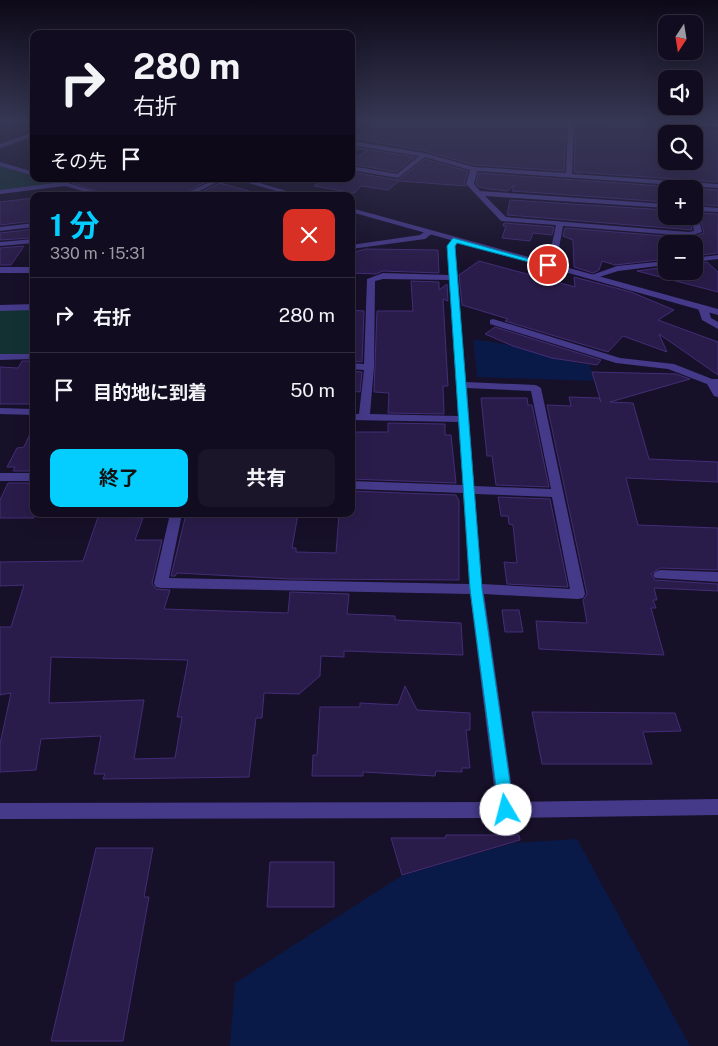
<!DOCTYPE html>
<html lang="ja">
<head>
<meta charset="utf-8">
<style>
  :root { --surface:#110c1f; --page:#1a1528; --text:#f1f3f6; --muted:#9c9ba4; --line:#302c3d; --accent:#04cdff }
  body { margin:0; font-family:"Public Sans","Noto Sans JP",sans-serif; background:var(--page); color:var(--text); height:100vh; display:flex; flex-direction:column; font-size:19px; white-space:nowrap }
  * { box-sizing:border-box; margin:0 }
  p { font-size:16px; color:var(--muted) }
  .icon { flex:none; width:28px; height:28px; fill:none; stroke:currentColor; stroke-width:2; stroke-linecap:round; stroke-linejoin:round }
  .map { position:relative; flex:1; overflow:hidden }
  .drawer { position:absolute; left:30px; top:192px; width:325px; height:325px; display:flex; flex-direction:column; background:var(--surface); border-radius:10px; box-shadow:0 5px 20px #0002,0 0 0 1px var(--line) }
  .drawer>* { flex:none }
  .banner { position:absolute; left:30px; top:30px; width:325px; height:152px; border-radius:10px; box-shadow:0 5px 20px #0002,0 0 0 1px var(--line); background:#110c1f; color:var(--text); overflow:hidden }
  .needle { width:32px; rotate:192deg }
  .buttons { position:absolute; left:658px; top:15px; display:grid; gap:10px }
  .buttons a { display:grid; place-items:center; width:45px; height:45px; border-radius:10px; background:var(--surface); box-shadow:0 5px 20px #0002,0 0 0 1px var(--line); font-size:25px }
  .pin { position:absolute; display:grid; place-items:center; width:42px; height:42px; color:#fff; margin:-21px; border:2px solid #fff; border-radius:50%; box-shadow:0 1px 5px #0007 }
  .me { position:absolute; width:55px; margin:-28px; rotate:352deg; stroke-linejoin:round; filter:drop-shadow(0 0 4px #0008) }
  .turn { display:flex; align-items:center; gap:18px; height:105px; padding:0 20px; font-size:22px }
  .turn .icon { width:65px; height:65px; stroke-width:2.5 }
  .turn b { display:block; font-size:35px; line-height:42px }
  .then { display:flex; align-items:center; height:48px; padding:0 20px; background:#0003; gap:10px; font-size:19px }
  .round { display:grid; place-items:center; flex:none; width:52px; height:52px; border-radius:10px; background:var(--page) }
  .head { display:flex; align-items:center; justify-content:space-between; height:85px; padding:0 20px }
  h1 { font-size:30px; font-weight:700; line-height:38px; color:var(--accent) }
  .primary-button { display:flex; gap:10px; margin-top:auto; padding:10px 20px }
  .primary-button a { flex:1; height:58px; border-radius:10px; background:var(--accent); color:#111; font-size:20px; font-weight:700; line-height:58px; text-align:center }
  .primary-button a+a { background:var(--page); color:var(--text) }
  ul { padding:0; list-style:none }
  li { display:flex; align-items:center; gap:15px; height:75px; padding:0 20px; border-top:1px solid var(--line) }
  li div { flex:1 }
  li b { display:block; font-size:19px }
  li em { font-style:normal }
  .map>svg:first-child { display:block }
  .green { fill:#133133 }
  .water { fill:#0a1a48 }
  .building { fill:#2a1c4a; stroke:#432d77; fill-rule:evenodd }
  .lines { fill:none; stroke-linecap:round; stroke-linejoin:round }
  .service { fill:#453a89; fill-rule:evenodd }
  .minor { fill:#453a89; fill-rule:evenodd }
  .tertiary { fill:#453a89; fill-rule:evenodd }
  .route { fill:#04cdff; stroke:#0385a6 }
</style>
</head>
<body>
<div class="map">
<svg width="718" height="1046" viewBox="0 0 718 1046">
  <rect width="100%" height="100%" fill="#171029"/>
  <g class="green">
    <polygon points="0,165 34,176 34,179 44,179 60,184 0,191"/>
    <polygon points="0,308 34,308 34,349 30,356 0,356"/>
  </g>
  <g class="water">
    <path d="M473,340C512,341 550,361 590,365L594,381L477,377Z"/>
    <polygon points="577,839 690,1046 230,1046 235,983 401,876 513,843"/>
  </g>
  <g class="building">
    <polygon points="374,122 566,122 564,171 474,165 424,151 353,138"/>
    <path d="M576,122L718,131V182L574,172ZM666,134H694V161H666Z"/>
    <polygon points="357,148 415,157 396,172 351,164 351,161 368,150"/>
    <polygon points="425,159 468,171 464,183 466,186 399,181 388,190 361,186 354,193 314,186 325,179 351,179 351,172 398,180"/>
    <polygon points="478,173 718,190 718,206 694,204 694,189 666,189 666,202 512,191 514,185 508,191 488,189 479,187 476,184"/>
    <polygon points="60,179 206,179 210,180 178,196 113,196"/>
    <polygon points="220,183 249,191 249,196 193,196"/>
    <polygon points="34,198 34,221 0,225 0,202"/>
    <polygon points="510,200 666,210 666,216 689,216 692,230 507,215"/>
    <polygon points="699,213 718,214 718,253 694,256 694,244 666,244 666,259 615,265 602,261 599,270 593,273 574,267 573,240 563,236 565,228 690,238 704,233"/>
    <polygon points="504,223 554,227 552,235 533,233 530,241 502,238 506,226 503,226"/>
    <polygon points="34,229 30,238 0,240 0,233"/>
    <polygon points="24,246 11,265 0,265 0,248"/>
    <polygon points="366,249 438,250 439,273 383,271 376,274 351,273 351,253"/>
    <polygon points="479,261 575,287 574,277 631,292 674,310 658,320 718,342 718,375 659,334 667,352 623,336 608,352 505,321 508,319 462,305 459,275"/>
    <polygon points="707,262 718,272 718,292 637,271 666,267 666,271 694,271 694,264"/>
    <polygon points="411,281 439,282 439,290 447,284 448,301 443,299 448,386 443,386 444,414 388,413 389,393 374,392 377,311 413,311"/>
    <polygon points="351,310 364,311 362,362 351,361"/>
    <polygon points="495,327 601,360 597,365 552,358 513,346 485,334"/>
    <polygon points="22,361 34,361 34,404 0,404 0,367 18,368"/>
    <polygon points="351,371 362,372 360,392 351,391"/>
    <polygon points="592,372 676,374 690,379 610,402 633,403 649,459 718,462 718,482 626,478 638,525 718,528 718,570 660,568 651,574 655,580 718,584 718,591 654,588 657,600 653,600 656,608 651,608 664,655 539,649 536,621 587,623 583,600 587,594 547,405 571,406 569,397 599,398 601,402"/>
    <polygon points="481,398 527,398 528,405 532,405 549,487 496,485 492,456 487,456"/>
    <polygon points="388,423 445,424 445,435 451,435 456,483 351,479 351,432 388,432"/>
    <polygon points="34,425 34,471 13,471 15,467 7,467 17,448 24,447"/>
    <polygon points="8,483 34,483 34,518 0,518 0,500"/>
    <polygon points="351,491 456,495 459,501 459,580 291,579 177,573 175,576 171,576 186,514 201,514 208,517 250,517 251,514 298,514 292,548 296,548 296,552 336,553 339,514 351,514"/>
    <polygon points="498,497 550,499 568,587 507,584 504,562 517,563 513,525 509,524 508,516 501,516"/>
    <path d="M99,514H125L123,517L143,518L135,540H162L152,583L156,589L170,590L164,609L288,613L290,592L349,594L347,614L395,616V620L461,623L463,655L344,651V657L321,656L320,676L299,694L264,693L262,718H256L249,777L103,779L105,774H94L101,736L41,739L36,770L0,772V744L11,693L0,695V627H11L24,585L0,586V562L83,561ZM51,657L188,660L177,717H182L175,758L134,759L144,700L49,703Z"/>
    <polygon points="502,610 519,610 523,632 505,632"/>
    <polygon points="405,686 417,710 470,713 470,730 466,730 470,768 462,768 462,772 436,771 435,776 363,772 363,776 312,776 313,755 317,755 320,707 360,707 360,703 398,705"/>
    <polygon points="532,712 675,713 681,731 643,732 652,764 542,764"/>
    <polygon points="446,835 519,835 520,840 402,875 391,838 445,838"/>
    <polygon points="96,848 153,848 144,897 149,897 123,1041 51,1041"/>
    <polygon points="270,862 334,862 334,907 267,907"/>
  </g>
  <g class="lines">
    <g class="service">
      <polygon points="493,319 620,358 674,364 712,379 718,379 718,397 714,396 707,384 668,369 616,363 490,324 490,320"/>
      <polygon points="660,570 718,572 718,582 655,578 653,575 655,572"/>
    </g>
    <g class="minor">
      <polygon points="568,122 574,122 572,174 718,184 718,188 477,171 474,184 480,191 666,204 666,208 485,196 506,217 689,232 694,231 691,216 694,216 694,206 718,208 718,212 697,211 702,232 689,236 563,226 557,259 547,267 543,265 549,258 556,225 501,221 466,184 470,170 425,157 398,178 351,170 351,166 397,174 419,156 351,145 351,141 424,153 474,167 566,173"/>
      <polygon points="648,122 718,123 718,127 651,124"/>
      <polygon points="34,132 34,136 0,148 0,144"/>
      <polygon points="0,162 34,172 34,176 0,166"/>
      <polygon points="216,179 224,179 189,196 180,196"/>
      <polygon points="58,180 111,196 100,196 65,186 0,194 0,190 55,183"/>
      <polygon points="34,223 34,227 0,231 0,227"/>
      <polygon points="427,230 434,232 425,239 351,249 351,245 420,235"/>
      <path d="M453,238L460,240L455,246L466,382L536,385L541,388L585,594L583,598L578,599L484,594L515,810L512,816L506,818L500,816L497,810L470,594L161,588L156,587L154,583L170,514H182L169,578L469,584L463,493L351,489V481L463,485L458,422L351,420V414H359L364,370L351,369V363L364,364L367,279L383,273L449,275L447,246ZM383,279L449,280L458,416L370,414L374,367L375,281ZM467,388L531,391L551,489L474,486ZM475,494L552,497L570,589L482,584Z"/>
      <polygon points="34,239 34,243 0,246 0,242"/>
      <polygon points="718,255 718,259 694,262 694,258"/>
      <polygon points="666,261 666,265 618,271 593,279 589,276 617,266"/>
      <rect x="0" y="267" width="34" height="6"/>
      <polygon points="34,304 34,310 0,311 0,305"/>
      <polygon points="703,305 708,308 711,318 718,322 718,329 702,320 698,308"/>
      <polygon points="34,349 34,359 0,360 0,354 28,354"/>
      <polygon points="0,408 34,409 34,415 0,414"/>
      <rect x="0" y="473" width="34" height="8"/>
    </g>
    <g class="tertiary">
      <polygon points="30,122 34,122 34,125"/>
      <polygon points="235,179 245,179 304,196 293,196"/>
      <polygon points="351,208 718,309 718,315 351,212"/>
      <polygon points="718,799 718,815 506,818 0,819 0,803 506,802"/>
    </g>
  </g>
  <linearGradient id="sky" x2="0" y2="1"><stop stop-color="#0d0917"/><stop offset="0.45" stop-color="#363754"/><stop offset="1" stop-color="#363754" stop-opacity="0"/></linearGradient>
  <rect width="718" height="269" fill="url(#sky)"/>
  <polygon class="route" points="453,238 551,265 548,267 457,243 455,246 482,589 514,810 512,815 506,818 501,815 499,810 470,589 447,246"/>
</svg>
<div class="buttons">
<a><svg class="needle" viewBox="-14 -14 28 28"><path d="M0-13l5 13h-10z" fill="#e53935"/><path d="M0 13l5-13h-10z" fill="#9c9ba4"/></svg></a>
<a><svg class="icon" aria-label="sound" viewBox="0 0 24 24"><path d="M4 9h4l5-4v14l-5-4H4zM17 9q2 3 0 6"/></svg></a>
<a><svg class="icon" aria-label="search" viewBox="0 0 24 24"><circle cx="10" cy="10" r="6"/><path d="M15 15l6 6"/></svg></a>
<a>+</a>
<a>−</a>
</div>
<div class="pin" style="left:548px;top:265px;background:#d93025"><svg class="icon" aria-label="arrive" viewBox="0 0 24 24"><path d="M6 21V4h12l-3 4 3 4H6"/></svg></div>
<svg class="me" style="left:506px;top:810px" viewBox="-20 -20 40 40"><circle r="19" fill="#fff"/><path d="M0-13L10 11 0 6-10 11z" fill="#04cdff"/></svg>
<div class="banner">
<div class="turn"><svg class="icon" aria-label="right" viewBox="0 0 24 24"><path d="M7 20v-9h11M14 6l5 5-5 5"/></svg><div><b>280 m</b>右折</div></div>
<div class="then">その先<svg class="icon" aria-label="arrive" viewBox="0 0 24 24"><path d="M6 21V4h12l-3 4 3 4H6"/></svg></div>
</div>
<section class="drawer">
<div class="head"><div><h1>1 分</h1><p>330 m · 15:31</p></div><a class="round" style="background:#d93025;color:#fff"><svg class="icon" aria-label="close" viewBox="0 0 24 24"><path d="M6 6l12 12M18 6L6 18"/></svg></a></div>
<ul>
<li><svg class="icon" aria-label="right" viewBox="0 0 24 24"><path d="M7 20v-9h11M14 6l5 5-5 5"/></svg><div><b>右折</b></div><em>280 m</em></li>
<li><svg class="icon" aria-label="arrive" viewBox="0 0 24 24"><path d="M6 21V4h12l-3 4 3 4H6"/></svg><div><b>目的地に到着</b></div><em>50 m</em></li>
</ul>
<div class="primary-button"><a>終了</a><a>共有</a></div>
</section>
</div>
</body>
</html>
